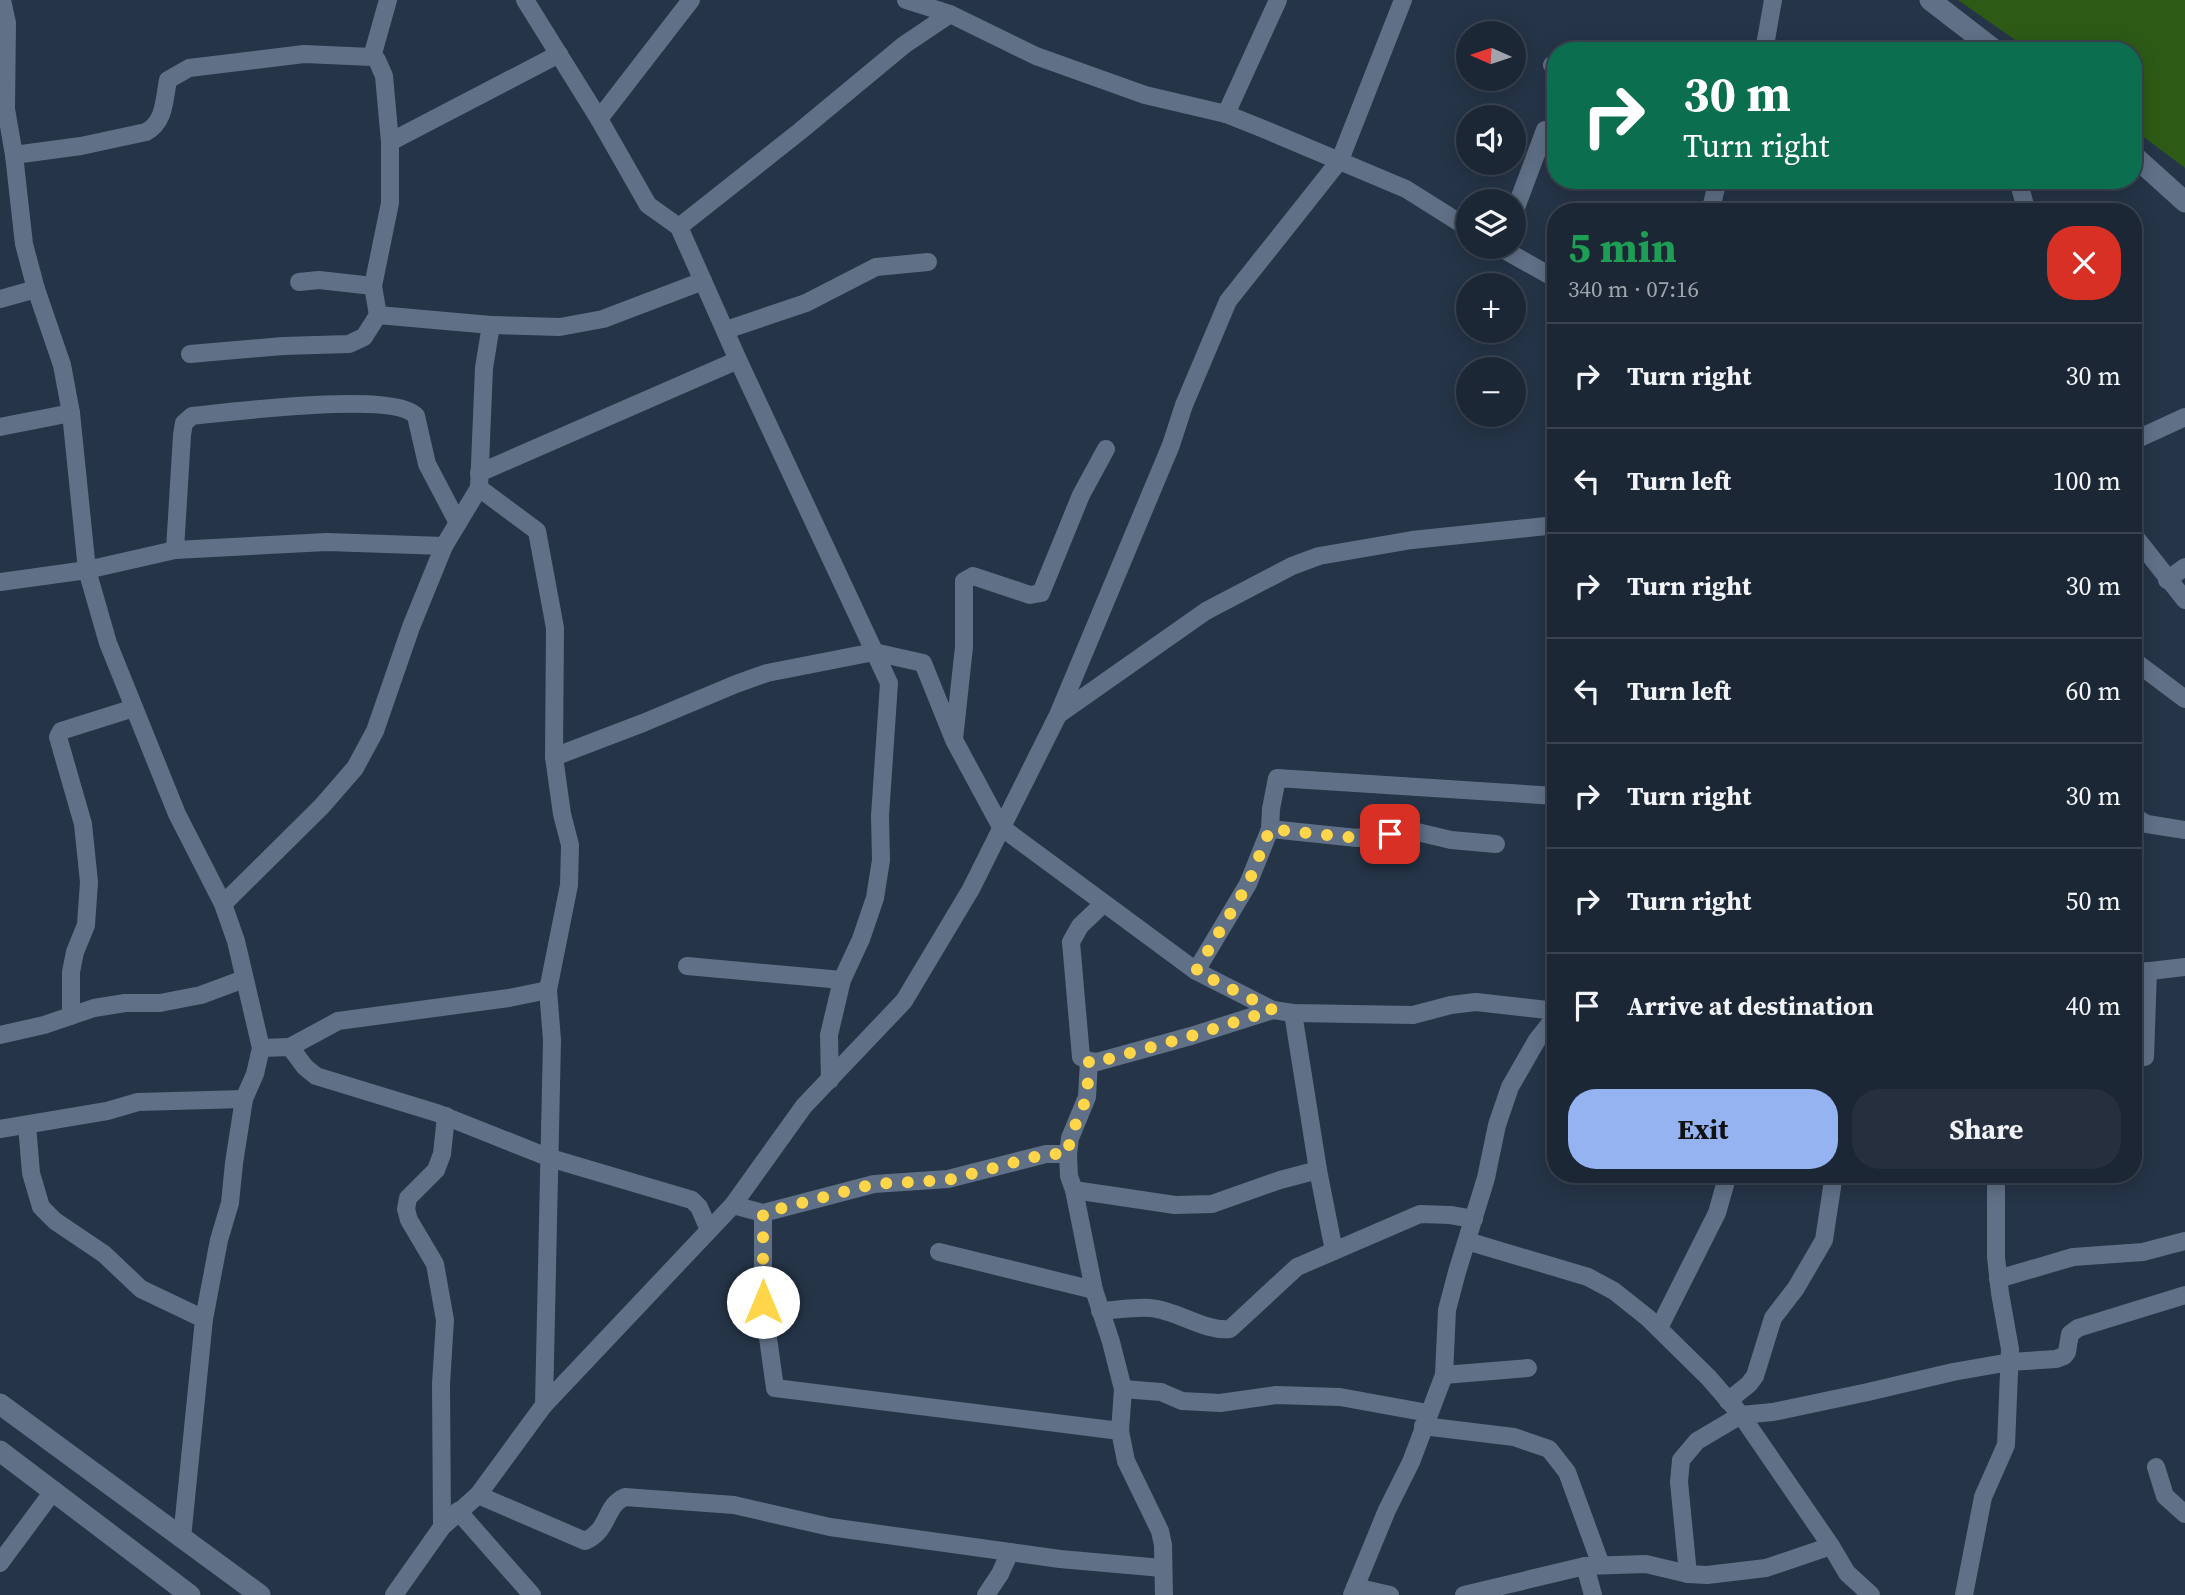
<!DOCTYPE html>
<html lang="en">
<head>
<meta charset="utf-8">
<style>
  :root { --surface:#1c2735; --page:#252f3d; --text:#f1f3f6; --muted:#a0a5ad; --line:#3a4450; --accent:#95b2f1 }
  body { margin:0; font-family:"Source Serif 4",serif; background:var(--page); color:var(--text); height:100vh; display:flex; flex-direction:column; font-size:26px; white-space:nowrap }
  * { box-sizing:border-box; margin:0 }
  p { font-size:23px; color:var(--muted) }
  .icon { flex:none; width:38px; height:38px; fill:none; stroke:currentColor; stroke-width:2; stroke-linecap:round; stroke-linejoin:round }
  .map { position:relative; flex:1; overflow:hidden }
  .drawer { position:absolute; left:1547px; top:203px; width:595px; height:980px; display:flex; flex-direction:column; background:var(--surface); border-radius:28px; box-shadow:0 4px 18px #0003,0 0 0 2px var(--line) }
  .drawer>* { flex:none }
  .top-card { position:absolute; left:1547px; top:42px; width:595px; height:147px; border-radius:28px; box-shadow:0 4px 18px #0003,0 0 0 2px var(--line); background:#0b6e4f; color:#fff; overflow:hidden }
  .needle { width:46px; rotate:273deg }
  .fabs { position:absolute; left:1456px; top:21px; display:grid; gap:14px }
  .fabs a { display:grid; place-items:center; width:70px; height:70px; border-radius:50%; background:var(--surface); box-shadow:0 4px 18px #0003,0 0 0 2px var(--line); font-size:35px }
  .pin { position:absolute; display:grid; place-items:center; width:60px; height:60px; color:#fff; margin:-30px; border-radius:14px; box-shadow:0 4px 10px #0006 }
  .me { position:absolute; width:77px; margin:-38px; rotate:0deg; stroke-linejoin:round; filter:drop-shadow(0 0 5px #0008) }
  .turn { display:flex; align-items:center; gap:24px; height:147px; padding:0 21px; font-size:32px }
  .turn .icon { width:91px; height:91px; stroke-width:2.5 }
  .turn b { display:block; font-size:49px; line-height:60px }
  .round { display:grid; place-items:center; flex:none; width:74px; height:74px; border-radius:28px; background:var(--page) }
  .summary { display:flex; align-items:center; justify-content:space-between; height:119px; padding:0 21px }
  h1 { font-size:42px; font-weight:700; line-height:52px; color:#1e9e55 }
  .primary-button { display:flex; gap:14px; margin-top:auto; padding:14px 21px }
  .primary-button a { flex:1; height:80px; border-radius:28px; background:var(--accent); color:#111; font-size:28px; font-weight:700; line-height:80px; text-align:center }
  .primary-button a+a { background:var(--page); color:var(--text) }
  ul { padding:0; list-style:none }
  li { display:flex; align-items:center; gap:21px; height:105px; padding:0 21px; border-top:2px solid var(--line) }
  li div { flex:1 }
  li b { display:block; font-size:26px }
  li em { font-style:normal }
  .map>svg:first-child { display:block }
  .green { fill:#2d5b16 }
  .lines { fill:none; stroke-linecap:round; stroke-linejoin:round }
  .street { stroke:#607086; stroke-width:18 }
  .secondary { stroke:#607086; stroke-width:21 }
  .route { stroke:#ffd54a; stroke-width:12; stroke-dasharray:0 21.6 }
</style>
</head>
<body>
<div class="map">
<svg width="2185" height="1595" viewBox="0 0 2185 1595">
  <rect width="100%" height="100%" fill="#253447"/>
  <polygon class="green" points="1958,0 2185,0 2185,168 2133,129 2133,51 2031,51"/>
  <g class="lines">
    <g class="street">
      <polyline points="2,0 7,23 6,109 14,155 24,244 36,289 62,365 71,413 87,570 108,643 177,814 223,904 236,941 261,1048 255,1074 244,1099 234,1163 230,1203 219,1240 204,1319 182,1538"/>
      <polyline points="525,0 599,119 648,205 679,227 738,360 889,683 880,816 881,860 875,898 861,939 842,980 829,1035 830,1080"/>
      <polyline points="906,0 950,14 1036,56 1145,95 1226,114 1266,130 1406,189 1468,228"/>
      <polyline points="1764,51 1773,0"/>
      <polyline points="372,57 388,0"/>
      <polyline points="1552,65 1556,64"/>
      <polyline points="1226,114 1278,0"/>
      <polyline points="599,119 691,0"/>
      <polyline points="390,142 559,54"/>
      <path d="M14,155L81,146L146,132C165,122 164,100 168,80L189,68L304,54L372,57L377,60L384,76L390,142V203L373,286"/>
      <polyline points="2018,180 2027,212"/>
      <polyline points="1710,212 1718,180"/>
      <polyline points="1514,213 1545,130"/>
      <polyline points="679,227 799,132 904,45 950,14"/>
      <polyline points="1499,247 1556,279"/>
      <polyline points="299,282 319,280 373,286 378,315"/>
      <polyline points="0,299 36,289"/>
      <polyline points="726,330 806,303 876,267 928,262"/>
      <polyline points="190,354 283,346 349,344 364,337 378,315 491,325"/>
      <polyline points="0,427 71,413"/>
      <polyline points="2133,441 2185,417"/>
      <polyline points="479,473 738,360"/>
      <polyline points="2133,534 2185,600"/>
      <path d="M175,550L182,435L184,423L192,416C231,412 394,391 416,416L427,464L458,523"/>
      <polyline points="2167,580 2185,567"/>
      <polyline points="0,582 87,570 175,550 327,542 444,546"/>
      <polyline points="2133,660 2185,699"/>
      <polyline points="1058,715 1206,611 1292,566 1319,556 1412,540 1556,525"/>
      <polyline points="954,739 964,647 964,581 973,576 1030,595 1041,593 1081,495 1106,449"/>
      <polyline points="554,757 643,723 736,684 767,673 874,652 923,663 954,740 1001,827 1196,971 1273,1010 1293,1013 1413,1015 1451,1005 1476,1002 1556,1011"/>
      <polyline points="2133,816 2147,824 2185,830"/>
      <polyline points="1270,829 1357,838 1399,831 1413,831 1451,840 1496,844"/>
      <polyline points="223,904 322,806 355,768 375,731 411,627 444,546 479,488"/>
      <polyline points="1103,904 1080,926 1071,942 1081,1057 1089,1061 1097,1062 1191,1036 1273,1010"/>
      <polyline points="687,966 842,980"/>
      <polyline points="1196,971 1248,884 1270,829 1271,809 1277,778 1556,796"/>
      <polyline points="2133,973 2185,967"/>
      <polyline points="71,1016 71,972 75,952 86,925 89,882 83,824 58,737 61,731 134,708"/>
      <polyline points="0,1035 44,1025 94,1008 125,1003 160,1003 201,995 244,979"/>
      <polyline points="290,1047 338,1021 509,998 548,990"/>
      <polyline points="261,1048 290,1047 305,1067 316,1076 437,1113 550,1158 692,1200 699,1207 709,1230"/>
      <polyline points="2145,1057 2148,971"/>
      <polyline points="27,1125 31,1173 41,1207 55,1221 104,1254 141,1289 204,1319"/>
      <polyline points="0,1129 107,1111 138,1102 244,1099"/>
      <polyline points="1068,1154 1070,1138 1087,1097 1089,1061"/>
      <polyline points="1318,1170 1334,1251"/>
      <polyline points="1074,1190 1094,1290 1111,1342 1123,1389 1120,1431 1126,1461 1160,1531 1163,1545 1164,1595"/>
      <polyline points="733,1205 763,1213 874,1184 948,1179 1046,1154 1068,1154 1069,1176 1074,1190 1175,1205 1212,1204 1280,1180 1318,1170 1293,1013"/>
      <polyline points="763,1213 763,1302 775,1388 1120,1431"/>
      <polyline points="1467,1241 1588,1277 1614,1291 1648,1318 1709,1378 1741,1415 1831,1546 1847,1573 1871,1595"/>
      <polyline points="939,1252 1094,1290"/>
      <polyline points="1998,1279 2073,1257 2143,1252 2185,1241"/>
      <path d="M1100,1311C1116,1310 1134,1307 1150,1308C1177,1310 1205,1332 1230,1329L1297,1267L1420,1214L1450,1215L1474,1219"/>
      <polyline points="1659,1328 1717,1213 1728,1174"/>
      <polyline points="1444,1375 1528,1368"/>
      <polyline points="1123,1389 1161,1392 1182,1401 1220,1403 1276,1395 1340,1397 1428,1413"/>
      <polyline points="1728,1401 1749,1384 1755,1376 1773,1318 1796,1288 1824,1240 1834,1174"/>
      <polyline points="544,1405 552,1040 548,990 569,885 570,845 562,814 554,757 555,628 537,531 479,488 484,368 491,325 560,327 603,319 703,281"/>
      <polyline points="1423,1426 1514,1437 1549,1449 1567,1472 1601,1565"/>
      <polyline points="2156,1467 2165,1496 2185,1514"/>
      <path d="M478,1495L585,1541C610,1530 604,1506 625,1497L734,1505L830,1527L1060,1559L1162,1568"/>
      <polyline points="458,1511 532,1595"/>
      <polyline points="442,1527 441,1384 445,1320 435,1264 409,1220 406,1209 408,1198 436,1170 442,1154 446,1116"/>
      <polyline points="0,1563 54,1490"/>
      <polyline points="1585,1566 1593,1595"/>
      <polyline points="1688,1574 1679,1482 1681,1460 1697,1441 1741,1415 1773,1412 1868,1392 1953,1372 2010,1362 2056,1359 2064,1356 2067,1352 2070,1334 2078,1328 2185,1295"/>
      <polyline points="1355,1587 1390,1595"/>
      <polyline points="394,1595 442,1527 478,1495 544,1405 733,1205 804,1106 904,1001 971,889 1058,715 1171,445 1184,405 1228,301 1340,160 1403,0"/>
      <polyline points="986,1595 1000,1574 1010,1552"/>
      <polyline points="1352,1595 1387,1510 1411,1462 1444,1375 1447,1310 1457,1272 1486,1178 1497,1125 1510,1087 1537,1040 1556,1016"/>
      <polyline points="1464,1595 1585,1566 1646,1564 1688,1574 1707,1575 1766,1568 1831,1546"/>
      <polyline points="1964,1595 1983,1497 2006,1445 2010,1349 2000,1293 1996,1257 1996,1174"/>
    </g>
    <g class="secondary">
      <polyline points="1930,0 1996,51"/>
      <polyline points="2133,155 2185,202"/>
      <polyline points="0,1404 260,1595"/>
      <polyline points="0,1451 190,1595"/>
    </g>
  </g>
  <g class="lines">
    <polyline class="route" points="763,1302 763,1213 874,1184 948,1180 1046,1154 1068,1154 1070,1138 1087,1097 1089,1061 1097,1062 1191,1036 1273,1010 1196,971 1248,884 1270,829 1357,838 1390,834"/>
  </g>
</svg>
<div class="fabs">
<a><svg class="needle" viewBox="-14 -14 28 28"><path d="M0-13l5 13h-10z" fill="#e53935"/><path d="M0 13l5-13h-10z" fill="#a0a5ad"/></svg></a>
<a><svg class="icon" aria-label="sound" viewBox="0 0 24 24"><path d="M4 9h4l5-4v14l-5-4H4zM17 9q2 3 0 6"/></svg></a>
<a><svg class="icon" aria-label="layers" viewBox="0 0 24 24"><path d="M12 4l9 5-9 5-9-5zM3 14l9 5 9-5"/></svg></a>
<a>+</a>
<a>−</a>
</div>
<div class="pin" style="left:1390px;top:834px;background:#d93025"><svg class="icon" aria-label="arrive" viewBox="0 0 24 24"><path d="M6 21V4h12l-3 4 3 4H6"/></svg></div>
<svg class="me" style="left:763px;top:1302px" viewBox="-20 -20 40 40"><circle r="19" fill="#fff"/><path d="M0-13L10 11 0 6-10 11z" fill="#ffd54a"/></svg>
<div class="top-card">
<div class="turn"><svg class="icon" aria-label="right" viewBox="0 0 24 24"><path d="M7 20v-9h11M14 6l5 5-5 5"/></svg><div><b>30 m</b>Turn right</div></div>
</div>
<section class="drawer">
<div class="summary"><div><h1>5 min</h1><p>340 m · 07:16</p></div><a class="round" style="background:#d93025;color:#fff"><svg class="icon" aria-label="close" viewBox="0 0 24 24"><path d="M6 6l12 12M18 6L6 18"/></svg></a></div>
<ul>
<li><svg class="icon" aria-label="right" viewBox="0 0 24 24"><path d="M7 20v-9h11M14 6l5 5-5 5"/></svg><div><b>Turn right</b></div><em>30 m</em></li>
<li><svg class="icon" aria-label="left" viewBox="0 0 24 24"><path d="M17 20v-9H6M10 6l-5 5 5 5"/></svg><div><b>Turn left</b></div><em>100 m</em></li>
<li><svg class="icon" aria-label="right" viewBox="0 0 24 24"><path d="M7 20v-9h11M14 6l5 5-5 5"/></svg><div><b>Turn right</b></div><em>30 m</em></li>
<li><svg class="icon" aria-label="left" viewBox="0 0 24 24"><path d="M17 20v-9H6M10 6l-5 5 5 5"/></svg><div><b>Turn left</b></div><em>60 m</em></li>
<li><svg class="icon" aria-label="right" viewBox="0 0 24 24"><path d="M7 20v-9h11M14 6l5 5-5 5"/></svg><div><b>Turn right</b></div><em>30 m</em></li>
<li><svg class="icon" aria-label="right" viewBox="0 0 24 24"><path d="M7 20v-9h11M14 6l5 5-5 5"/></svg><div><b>Turn right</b></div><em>50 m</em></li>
<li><svg class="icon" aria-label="arrive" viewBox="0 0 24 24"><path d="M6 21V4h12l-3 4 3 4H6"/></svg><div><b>Arrive at destination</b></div><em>40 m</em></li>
</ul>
<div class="primary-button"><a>Exit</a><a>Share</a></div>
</section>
</div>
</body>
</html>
